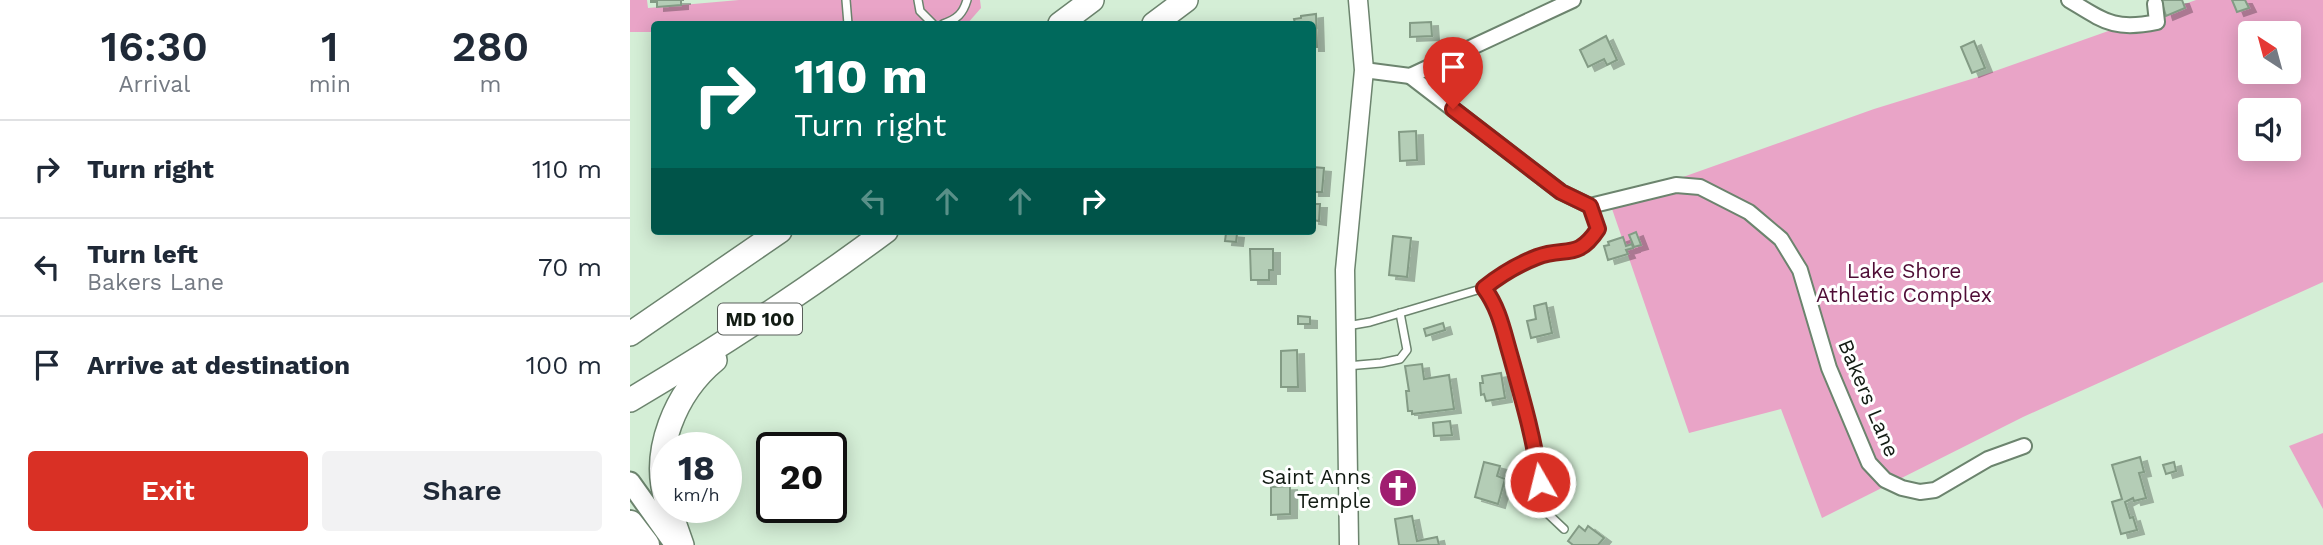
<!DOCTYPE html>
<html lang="en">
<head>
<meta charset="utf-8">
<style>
  :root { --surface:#fff; --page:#f2f2f3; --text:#1f2937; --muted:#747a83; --line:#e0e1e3; --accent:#d93025 }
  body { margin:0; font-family:"Work Sans",sans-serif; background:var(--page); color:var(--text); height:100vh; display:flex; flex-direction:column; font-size:26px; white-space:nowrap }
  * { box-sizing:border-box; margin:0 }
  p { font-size:23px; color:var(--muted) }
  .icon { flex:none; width:38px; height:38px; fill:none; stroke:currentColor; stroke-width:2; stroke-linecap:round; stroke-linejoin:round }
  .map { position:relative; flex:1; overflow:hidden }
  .side { display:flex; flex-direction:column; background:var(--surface); width:630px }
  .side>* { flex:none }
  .banner { position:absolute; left:21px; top:21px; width:665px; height:214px; border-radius:7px; box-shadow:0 4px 18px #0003; background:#00695c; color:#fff; overflow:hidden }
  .needle { width:46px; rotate:324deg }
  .fabs { position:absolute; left:1608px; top:21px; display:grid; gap:14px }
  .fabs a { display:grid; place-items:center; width:63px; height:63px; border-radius:7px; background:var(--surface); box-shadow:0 4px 18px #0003; font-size:35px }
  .speed { position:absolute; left:21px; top:432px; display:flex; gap:14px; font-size:35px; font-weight:700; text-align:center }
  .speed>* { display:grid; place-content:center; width:91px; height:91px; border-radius:50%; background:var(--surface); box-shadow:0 4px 18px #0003; line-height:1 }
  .speed small { font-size:18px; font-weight:400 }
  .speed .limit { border:4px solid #111; border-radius:10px; background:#fff; color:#111 }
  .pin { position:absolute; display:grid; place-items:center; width:60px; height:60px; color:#fff; margin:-72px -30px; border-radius:50% 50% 50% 0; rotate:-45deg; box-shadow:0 0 7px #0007 }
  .pin .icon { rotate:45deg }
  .me { position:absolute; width:77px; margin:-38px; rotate:352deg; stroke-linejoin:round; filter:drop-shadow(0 0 5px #0008) }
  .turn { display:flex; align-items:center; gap:24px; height:147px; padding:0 28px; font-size:32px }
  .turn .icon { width:91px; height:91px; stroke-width:2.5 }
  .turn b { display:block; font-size:49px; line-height:60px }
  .lanes { display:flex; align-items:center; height:66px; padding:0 28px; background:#0003; justify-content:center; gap:35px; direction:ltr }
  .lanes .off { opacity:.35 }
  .eta { display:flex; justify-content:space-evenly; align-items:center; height:119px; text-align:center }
  .eta b { font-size:42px; font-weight:600; line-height:49px }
  .button { display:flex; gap:14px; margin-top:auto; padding:14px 28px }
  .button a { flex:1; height:80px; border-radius:7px; background:var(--accent); color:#fff; font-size:28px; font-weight:600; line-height:80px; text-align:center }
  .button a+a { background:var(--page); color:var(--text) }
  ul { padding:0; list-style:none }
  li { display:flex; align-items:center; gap:21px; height:98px; padding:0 28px; border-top:2px solid var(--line) }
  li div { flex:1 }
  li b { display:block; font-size:26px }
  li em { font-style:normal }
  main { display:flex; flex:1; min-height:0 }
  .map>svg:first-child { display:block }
  .green { fill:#e9a4c7; fill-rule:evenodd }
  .building { fill:#b4cdb6; stroke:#839b85; stroke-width:2; filter:url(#shadow) }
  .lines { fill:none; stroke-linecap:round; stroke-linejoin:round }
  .service-casing { stroke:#6c846e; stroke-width:10 }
  .minor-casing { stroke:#6c846e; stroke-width:18 }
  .tertiary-casing { stroke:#6c846e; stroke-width:21 }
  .secondary-casing { stroke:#6c846e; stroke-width:23 }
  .primary-casing { stroke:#6c846e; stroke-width:26 }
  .motorway-casing { stroke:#6c846e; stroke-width:30 }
  .service { stroke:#fff; stroke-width:7 }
  .minor { stroke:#fff; stroke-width:14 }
  .tertiary { stroke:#fff; stroke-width:18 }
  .secondary { stroke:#fff; stroke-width:19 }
  .primary { stroke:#fff; stroke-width:23 }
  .motorway { stroke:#fff; stroke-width:26 }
  .route-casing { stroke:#8d1f18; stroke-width:18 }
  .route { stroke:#d93025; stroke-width:12 }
  .labels { text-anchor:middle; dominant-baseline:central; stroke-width:6; stroke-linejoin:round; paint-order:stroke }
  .shield { fill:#fff; stroke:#595f5a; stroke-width:2 }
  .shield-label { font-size:19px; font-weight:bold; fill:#121b13 }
  .park-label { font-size:21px; fill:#4f0d36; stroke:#fff }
  .street-label { font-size:21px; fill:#121b13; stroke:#fff }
  .poi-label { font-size:21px; fill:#121b13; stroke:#fff; text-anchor:end }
</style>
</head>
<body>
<main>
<section class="side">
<div class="eta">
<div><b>16:30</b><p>Arrival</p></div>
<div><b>1</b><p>min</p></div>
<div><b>280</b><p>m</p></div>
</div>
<ul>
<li><svg class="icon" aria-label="right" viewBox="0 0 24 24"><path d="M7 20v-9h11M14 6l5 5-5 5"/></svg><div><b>Turn right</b></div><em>110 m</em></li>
<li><svg class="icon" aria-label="left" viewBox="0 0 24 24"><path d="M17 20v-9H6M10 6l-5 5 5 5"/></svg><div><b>Turn left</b><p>Bakers Lane</p></div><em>70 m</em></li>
<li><svg class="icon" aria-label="arrive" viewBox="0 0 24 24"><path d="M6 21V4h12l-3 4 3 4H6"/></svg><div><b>Arrive at destination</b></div><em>100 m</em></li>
</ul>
<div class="button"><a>Exit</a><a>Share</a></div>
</section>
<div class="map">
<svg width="1693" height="545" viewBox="0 0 1693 545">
  <defs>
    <filter id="shadow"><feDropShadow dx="7" dy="4" stdDeviation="0" flood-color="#0004"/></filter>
  </defs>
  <rect width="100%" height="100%" fill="#d4eed6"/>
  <g class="green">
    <polygon points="0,0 17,0 18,8 109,0 350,0 351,8 337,24 24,24 24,32 0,32"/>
    <path d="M1566,0H1693V282L1393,417L1192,518L1151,409L1059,433L980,203L1244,109L1348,77ZM1620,33H1659V72H1620ZM1620,110H1659V149H1620Z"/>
    <polygon points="1693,433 1693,509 1659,446"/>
  </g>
  <g class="building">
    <polygon points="21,0 54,0 51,0 51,5 27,7 27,2 21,2"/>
    <polygon points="1531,0 1552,0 1555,8 1536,16"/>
    <polygon points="1602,0 1615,0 1619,8 1607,12"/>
    <polygon points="686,14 687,47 682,47 682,24 659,23 665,23 664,19 671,18 671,16"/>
    <polygon points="801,22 802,36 780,37 780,23"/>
    <polygon points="976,36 987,60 977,65 974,59 958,67 950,50"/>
    <polygon points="1344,41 1355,68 1342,73 1331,47"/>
    <polygon points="786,131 787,160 770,161 769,132"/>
    <polygon points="682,167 694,168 692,192 682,192"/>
    <polygon points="682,204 690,204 689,221 682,220"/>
    <polygon points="1006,232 1011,245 1004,247 999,235"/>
    <polygon points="596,233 607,234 606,242 595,241"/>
    <polygon points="763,236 781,238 777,277 759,275"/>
    <polygon points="993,237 996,246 1002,244 1003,248 996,250 998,254 978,260 974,246 979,245 978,242"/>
    <polygon points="620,249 643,249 643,270 639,270 639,280 621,280"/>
    <polygon points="916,303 922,333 901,338 897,321 906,319 904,306"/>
    <polygon points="668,316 680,317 680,324 668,324"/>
    <polygon points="813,323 815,330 796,336 794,329"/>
    <polygon points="667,350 668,387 651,387 651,351"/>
    <polygon points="792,364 794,379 819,375 824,409 782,414 782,411 778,411 776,391 779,391 775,366"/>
    <polygon points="871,373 875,398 856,401 854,394 851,395 850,383 853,383 852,376"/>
    <polygon points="820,421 822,435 804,436 803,423"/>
    <polygon points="1510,457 1514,472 1509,473 1516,498 1504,501 1503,498 1495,502 1500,518 1503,517 1507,530 1491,534 1482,502 1492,499 1482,465"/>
    <polygon points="854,462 870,466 867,476 875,479 868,504 845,497"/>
    <polygon points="1544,462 1546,471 1536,474 1533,465"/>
    <polygon points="660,486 660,514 641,515 641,487"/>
    <polygon points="782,516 787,541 807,537 809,545 769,545 765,519"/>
    <polygon points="949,526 955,531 958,526 974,538 968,545 943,545 938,541"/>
  </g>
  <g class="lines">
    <defs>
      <g id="service">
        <polyline points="216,0 218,24"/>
        <polyline points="288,0 290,11 303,24"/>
        <path d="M313,24C327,19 333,14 337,0"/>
        <path d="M854,288C869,276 889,264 907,257C936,246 947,261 968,229L960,207"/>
        <polyline points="717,326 740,322 854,288 865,302 893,398 904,439 913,504 915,511 934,529"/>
        <polyline points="717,366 751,363 770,359 777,350 770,313"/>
      </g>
      <g id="minor">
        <path d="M1439,0C1474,21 1484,31 1527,22L1525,4"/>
        <polyline points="734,70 780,76 943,0"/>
        <polyline points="780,76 931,192 960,206 1046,185 1070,187 1119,212 1151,239 1170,270 1199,368 1239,463 1255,480 1272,488 1290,492 1305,490 1358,459 1394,446"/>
      </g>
      <polyline id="tertiary" points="719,545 715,270 734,70 728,0"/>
      <polyline id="secondary" points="0,482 45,545"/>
      <g id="primary">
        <polyline points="430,24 462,0"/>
        <polyline points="524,24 556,0"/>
        <polyline points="0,334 150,231"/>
        <path d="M0,400C88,348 174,292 256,231"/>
        <path d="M37,502C20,452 46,392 85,360"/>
        <polyline points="39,508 52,545"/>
      </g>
      <polyline id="motorway" points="0,524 16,545"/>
    </defs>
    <use href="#service" class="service-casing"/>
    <use href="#minor" class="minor-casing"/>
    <use href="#tertiary" class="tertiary-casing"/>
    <use href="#secondary" class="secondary-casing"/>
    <use href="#primary" class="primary-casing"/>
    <use href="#motorway" class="motorway-casing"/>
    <use href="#service" class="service"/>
    <use href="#minor" class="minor"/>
    <use href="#tertiary" class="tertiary"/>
    <use href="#secondary" class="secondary"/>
    <use href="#primary" class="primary"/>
    <use href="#motorway" class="motorway"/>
  </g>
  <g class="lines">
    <defs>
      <path id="route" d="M823,109L931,192L960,206L968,229C947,261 936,246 907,257C889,264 869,276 854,288C869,308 873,330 880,354C892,397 904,438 910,482"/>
    </defs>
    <use href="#route" class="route-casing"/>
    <use href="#route" class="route"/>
  </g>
  <defs>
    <symbol id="church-disc" viewBox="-11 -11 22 22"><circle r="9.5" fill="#a01e70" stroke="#fff"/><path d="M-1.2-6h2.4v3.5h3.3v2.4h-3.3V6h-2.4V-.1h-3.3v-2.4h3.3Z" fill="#fff"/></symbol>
  </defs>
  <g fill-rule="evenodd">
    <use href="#church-disc" x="746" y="466" width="44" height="44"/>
  </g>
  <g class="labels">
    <rect class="shield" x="88" y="303.5" width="84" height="31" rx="5"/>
    <g class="shield-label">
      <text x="130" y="319">MD 100</text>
    </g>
    <g class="park-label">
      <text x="1274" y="270">Lake Shore<tspan x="1274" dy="24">Athletic Complex</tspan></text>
    </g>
    <g class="street-label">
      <text transform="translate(1239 398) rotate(67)">Bakers Lane</text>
    </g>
    <g class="poi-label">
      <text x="741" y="476">Saint Anns<tspan x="741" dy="24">Temple</tspan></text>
    </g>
  </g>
</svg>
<div class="fabs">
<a><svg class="needle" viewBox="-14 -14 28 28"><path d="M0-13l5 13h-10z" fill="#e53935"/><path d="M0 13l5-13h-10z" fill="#747a83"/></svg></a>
<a><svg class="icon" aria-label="sound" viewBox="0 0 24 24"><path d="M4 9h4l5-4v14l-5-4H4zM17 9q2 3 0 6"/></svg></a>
</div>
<div class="speed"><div>18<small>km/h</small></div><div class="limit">20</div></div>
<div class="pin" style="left:823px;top:109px;background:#d93025"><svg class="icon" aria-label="arrive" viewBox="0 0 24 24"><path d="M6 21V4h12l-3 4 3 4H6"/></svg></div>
<svg class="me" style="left:910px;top:482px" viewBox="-20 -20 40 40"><circle r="17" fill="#d93025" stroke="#fff" stroke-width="3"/><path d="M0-11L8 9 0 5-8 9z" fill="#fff"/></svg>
<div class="banner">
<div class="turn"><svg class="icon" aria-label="right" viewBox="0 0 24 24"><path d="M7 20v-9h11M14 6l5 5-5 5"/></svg><div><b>110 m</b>Turn right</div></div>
<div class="lanes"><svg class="icon off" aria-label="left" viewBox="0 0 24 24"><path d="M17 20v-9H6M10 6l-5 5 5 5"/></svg><svg class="icon off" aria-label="ahead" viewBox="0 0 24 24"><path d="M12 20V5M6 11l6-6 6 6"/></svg><svg class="icon off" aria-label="ahead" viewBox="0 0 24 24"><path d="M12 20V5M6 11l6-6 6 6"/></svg><svg class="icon" aria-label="right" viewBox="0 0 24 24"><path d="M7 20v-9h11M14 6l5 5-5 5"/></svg></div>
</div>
</div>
</main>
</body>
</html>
